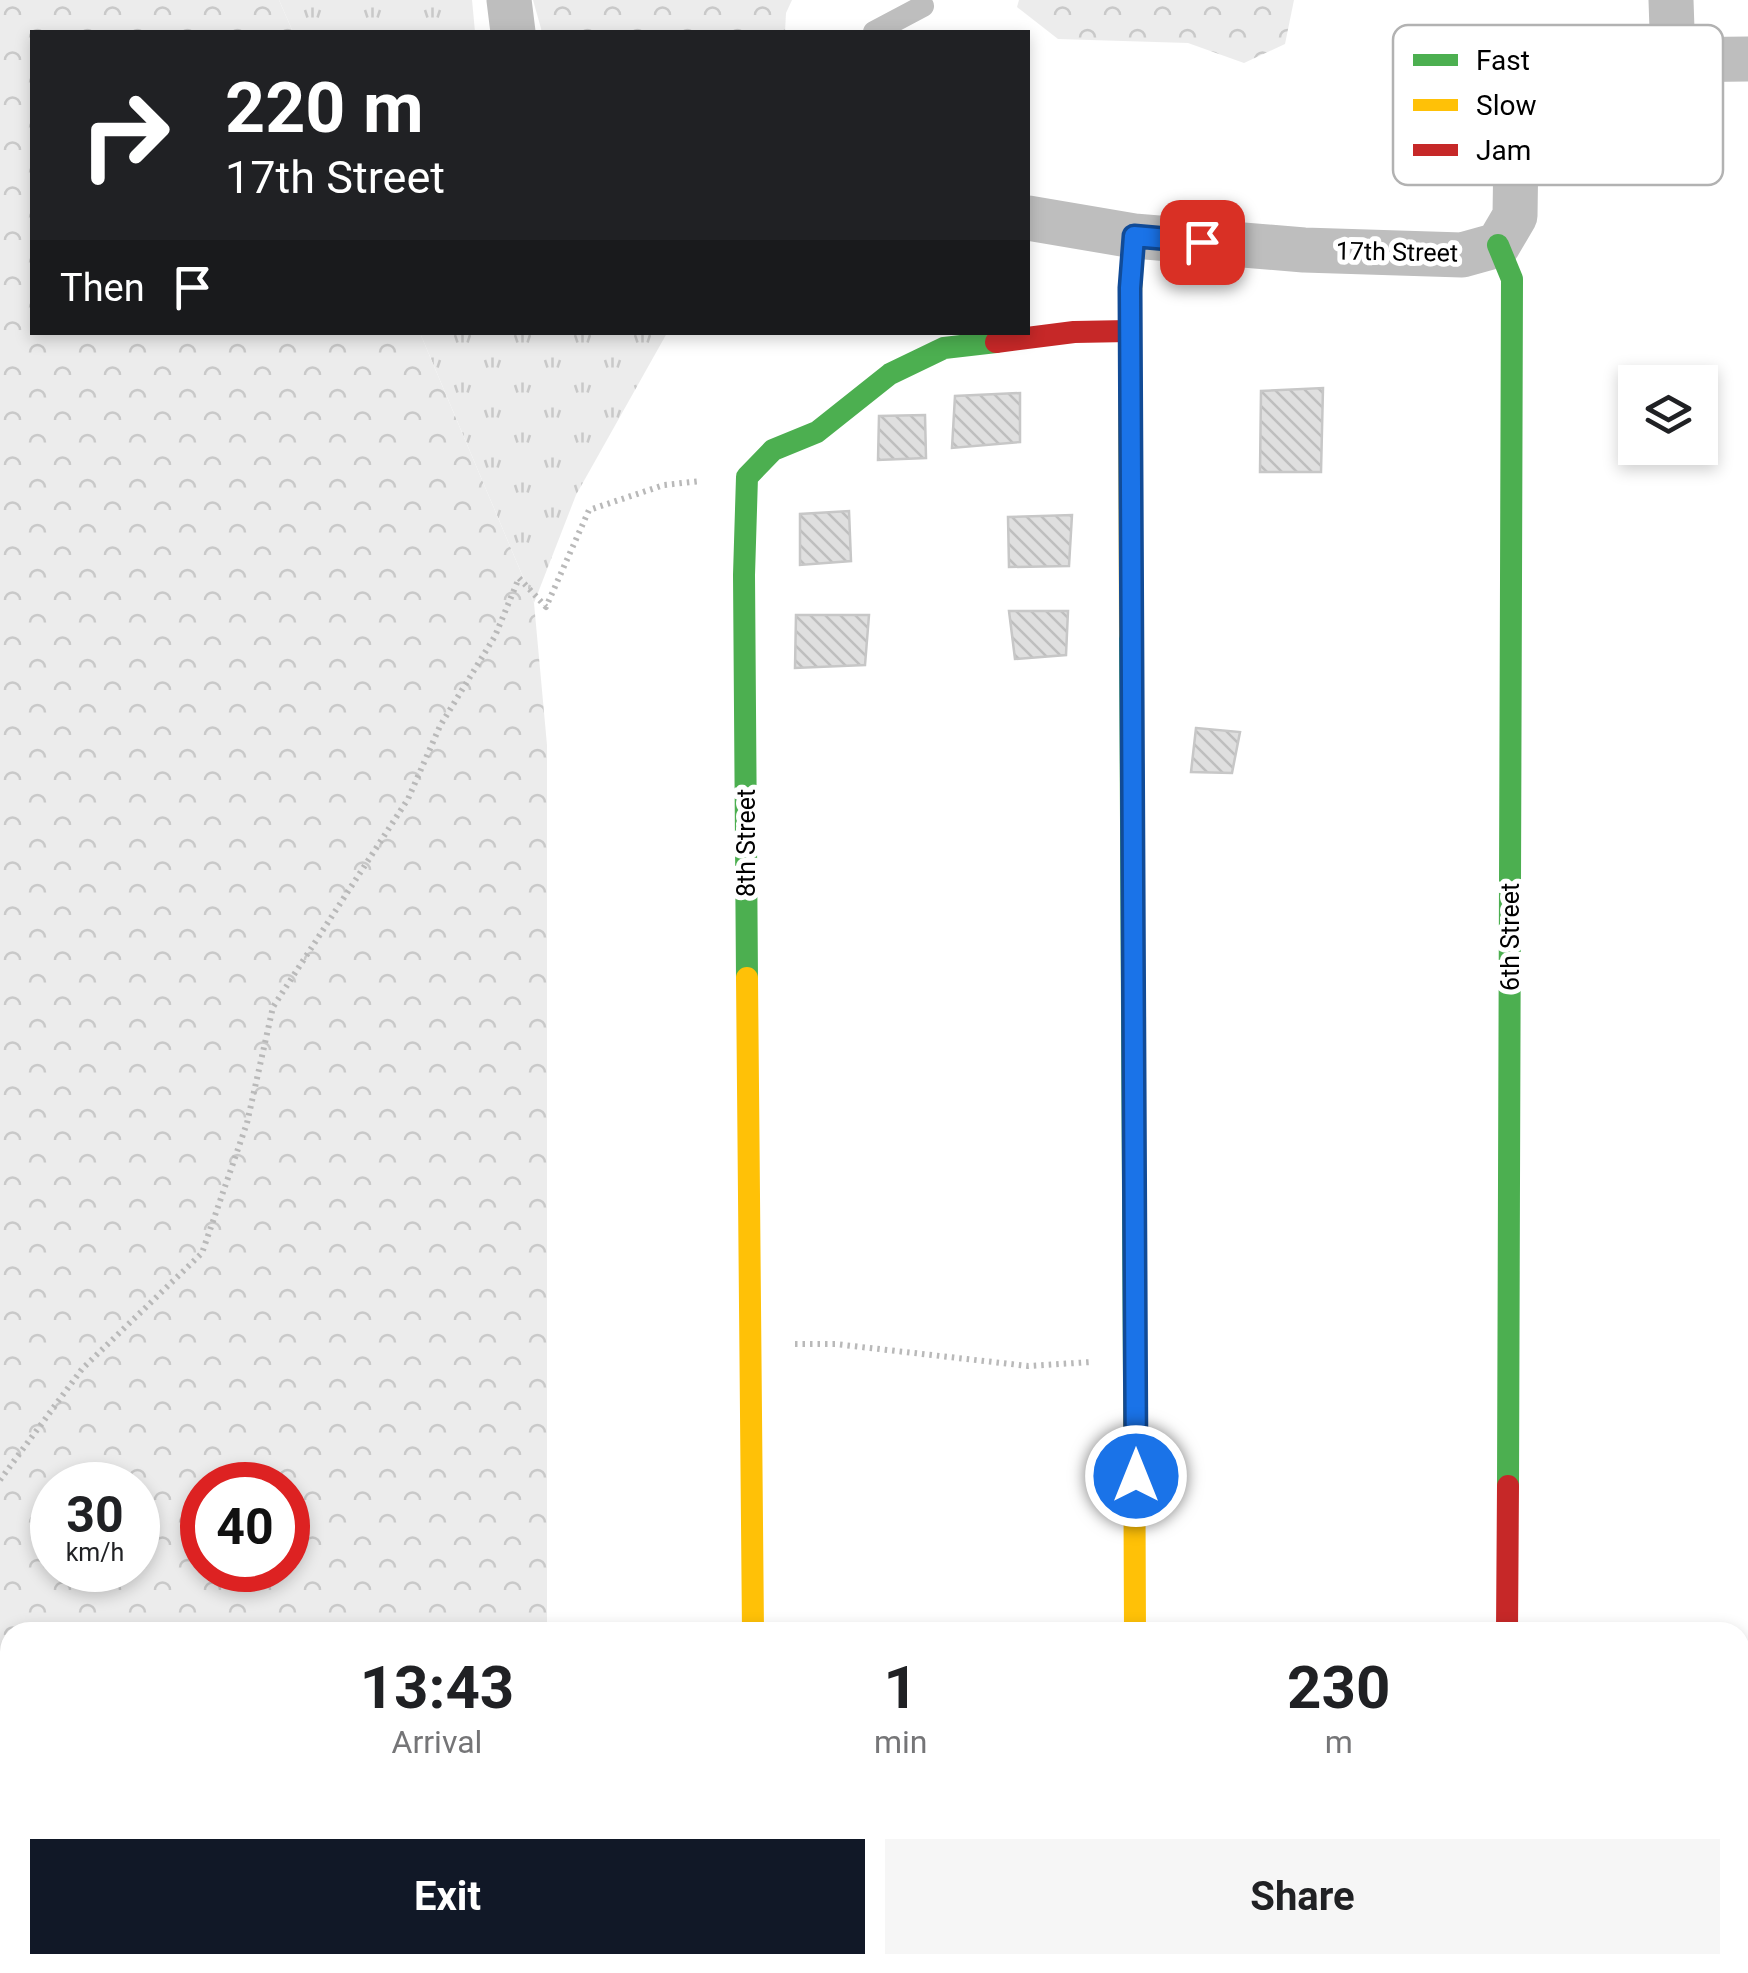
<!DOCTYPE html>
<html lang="en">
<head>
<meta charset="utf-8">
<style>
  :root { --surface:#fff; --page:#f6f6f6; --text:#202124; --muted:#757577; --accent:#111827 }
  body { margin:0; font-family:Roboto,sans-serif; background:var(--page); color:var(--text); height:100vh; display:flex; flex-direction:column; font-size:38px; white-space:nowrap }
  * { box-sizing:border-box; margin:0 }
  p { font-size:32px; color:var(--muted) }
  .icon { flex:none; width:55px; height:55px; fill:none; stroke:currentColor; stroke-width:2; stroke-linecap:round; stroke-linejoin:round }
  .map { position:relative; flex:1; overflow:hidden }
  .sheet { position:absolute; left:0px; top:1622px; width:1750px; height:352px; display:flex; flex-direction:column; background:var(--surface); border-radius:30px 30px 0 0; box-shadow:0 5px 15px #0003 }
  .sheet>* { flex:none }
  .hud { position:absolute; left:30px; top:30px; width:1000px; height:305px; border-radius:0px; box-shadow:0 5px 15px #0003; background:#202124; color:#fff; overflow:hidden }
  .fabs { position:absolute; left:1618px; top:365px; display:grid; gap:20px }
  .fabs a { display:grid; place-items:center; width:100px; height:100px; border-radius:0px; background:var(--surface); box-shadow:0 5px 15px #0003; font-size:50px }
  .speed { position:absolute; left:30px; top:1462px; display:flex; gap:20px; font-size:50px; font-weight:700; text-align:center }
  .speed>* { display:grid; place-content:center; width:130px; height:130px; border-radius:50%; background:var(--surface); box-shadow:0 5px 15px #0003; line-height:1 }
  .speed small { font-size:25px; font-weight:400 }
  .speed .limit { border:15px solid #d22; background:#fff; color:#111 }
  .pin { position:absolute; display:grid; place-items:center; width:85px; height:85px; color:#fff; margin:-42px; border-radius:20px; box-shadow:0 5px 15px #0006 }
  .me { position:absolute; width:110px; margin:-55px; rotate:0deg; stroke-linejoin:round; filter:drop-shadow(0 0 8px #0008) }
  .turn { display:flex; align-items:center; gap:35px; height:210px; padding:0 30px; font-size:45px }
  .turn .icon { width:130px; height:130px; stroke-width:2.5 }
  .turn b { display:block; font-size:70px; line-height:85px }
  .then { display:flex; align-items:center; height:95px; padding:0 30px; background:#0003; gap:20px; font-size:38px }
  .eta { display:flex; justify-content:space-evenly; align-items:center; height:170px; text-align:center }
  .eta b { font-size:60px; font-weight:700; line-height:70px }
  .button { display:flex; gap:20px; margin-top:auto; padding:20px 30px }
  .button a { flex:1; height:115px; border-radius:0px; background:var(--accent); color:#fff; font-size:40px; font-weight:700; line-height:115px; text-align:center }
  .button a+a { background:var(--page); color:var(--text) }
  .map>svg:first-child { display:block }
  .grass { fill:url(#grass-tufts) }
  .forest { fill:url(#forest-crowns); fill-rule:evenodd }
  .building { fill:url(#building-back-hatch); stroke:#c7c7c7; stroke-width:2.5 }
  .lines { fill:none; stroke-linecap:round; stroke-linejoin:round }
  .path { stroke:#b9b9b9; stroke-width:6; stroke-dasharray:2.5 5; stroke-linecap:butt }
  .lane { stroke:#bebebe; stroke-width:22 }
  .street { stroke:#bebebe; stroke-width:45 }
  .fast { stroke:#4caf50; stroke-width:22 }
  .slow { stroke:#ffc107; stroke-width:22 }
  .jam { stroke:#c62828; stroke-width:22 }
  .route-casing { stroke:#114b97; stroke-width:25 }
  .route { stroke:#1a73e8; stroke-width:18 }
  .labels { text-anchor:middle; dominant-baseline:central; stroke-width:10; stroke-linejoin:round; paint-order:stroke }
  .street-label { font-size:25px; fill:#000; stroke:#fff }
  .key { fill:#fff; stroke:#b2b2b2; stroke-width:2.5 }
  .key-label { font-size:28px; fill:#000 }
</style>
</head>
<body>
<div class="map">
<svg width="1748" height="1973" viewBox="0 0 1748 1973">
  <defs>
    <pattern id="grass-tufts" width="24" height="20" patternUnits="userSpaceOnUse" patternTransform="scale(2.5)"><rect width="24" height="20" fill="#ececec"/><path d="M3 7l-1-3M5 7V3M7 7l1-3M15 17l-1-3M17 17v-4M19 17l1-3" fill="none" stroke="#c9c9c9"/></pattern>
    <pattern id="forest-crowns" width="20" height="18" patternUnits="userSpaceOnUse" patternTransform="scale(2.5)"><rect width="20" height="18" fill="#ececec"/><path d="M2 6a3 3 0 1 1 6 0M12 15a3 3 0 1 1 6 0" fill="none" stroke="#c9c9c9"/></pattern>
    <pattern id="building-back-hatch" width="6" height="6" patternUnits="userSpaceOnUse" patternTransform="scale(2.5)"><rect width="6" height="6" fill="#dfdfdf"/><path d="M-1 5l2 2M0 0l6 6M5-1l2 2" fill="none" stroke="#bebebe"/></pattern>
  </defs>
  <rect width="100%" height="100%" fill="#fff"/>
  <g class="grass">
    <polygon points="279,0 472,0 475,32 293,32"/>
    <polygon points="420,333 667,333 576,495 534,603"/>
  </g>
  <g class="forest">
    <path d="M0,0H279L293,32H32V332L420,333L534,603L547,745V1632H10V1965H542V1973H0ZM138,1485V1570H52V1485ZM202,1485H288V1570H202Z"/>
    <polygon points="533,0 792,0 786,13 785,32 542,32"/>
    <polygon points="1019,0 1294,0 1285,44 1244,63 1188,43 1058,39 1017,7"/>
  </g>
  <g class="building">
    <polygon points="1323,388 1321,472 1260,472 1261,391"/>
    <polygon points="1020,393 1020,442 952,448 955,396"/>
    <polygon points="925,415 926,458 878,460 879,416"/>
    <polygon points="849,511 851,561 800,565 800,514"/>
    <polygon points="1072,515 1069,566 1009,567 1008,517"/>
    <polygon points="1009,611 1068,611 1066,655 1015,659"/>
    <polygon points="796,615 869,615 865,665 795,668"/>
    <polygon points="1196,728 1240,732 1232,773 1191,772"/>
  </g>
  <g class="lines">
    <g class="path">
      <polyline points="795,1344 835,1344 1028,1366 1092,1362"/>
      <polyline points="0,1480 82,1369 202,1253 247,1123 273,1007 408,799 440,726 495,636 519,578 546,607 589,510 664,485 701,481"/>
    </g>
    <polyline class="lane" points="874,32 923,6"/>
    <g class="street">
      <polyline points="509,0 513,32"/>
      <polyline points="1671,0 1673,59"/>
      <polyline points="1028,218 1134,236 1304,250 1462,255 1498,245 1515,216 1516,147 1521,101 1545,77 1584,61 1748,59"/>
      <polyline points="1740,1827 1748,1827"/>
      <polyline points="752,1973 752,1965"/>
      <polyline points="1131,1973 1131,1965"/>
      <polyline points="1500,1973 1501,1965"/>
    </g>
    <g class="fast">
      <polyline points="1498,245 1512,279 1508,1486"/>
      <polyline points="1130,634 1134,1383"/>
      <polyline points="747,978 744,575 747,477 773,450 817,432 890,374 944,348 996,342"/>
    </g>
    <g class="slow">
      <polyline points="1130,634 1129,331 1134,236"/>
      <polyline points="747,978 753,1632"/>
      <polyline points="1134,1383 1135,1632"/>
    </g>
    <g class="jam">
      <polyline points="996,342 1074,332 1129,331"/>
      <polyline points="1507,1632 1508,1486"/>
    </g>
  </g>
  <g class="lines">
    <defs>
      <polyline id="route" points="1136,1476 1130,288 1134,236 1202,242"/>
    </defs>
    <use href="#route" class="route-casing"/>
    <use href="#route" class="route"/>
  </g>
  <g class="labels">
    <g class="street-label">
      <text transform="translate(1397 252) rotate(1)">17th Street</text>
      <text transform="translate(746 843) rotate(-90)">8th Street</text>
      <text transform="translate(1510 937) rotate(-90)">6th Street</text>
    </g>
  </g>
  <rect x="1393" y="25" width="330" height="160" rx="15" class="key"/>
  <rect x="1413" y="54" width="45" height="12" fill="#4caf50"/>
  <rect x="1413" y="99" width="45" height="12" fill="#ffc107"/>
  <rect x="1413" y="144" width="45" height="12" fill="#c62828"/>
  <g class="key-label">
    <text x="1476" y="70">Fast</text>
    <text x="1476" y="115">Slow</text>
    <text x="1476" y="160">Jam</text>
  </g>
</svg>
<div class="fabs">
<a><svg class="icon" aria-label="layers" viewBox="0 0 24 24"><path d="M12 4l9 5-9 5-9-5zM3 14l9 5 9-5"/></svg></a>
</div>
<div class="speed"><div>30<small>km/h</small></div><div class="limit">40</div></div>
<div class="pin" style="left:1202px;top:242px;background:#d93025"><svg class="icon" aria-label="arrive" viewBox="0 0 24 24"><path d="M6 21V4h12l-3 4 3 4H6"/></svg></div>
<svg class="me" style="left:1136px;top:1476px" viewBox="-20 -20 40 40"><circle r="17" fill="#1a73e8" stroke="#fff" stroke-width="3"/><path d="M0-11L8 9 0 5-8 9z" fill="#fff"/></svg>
<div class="hud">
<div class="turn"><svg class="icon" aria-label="right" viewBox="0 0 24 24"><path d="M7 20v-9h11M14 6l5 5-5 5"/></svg><div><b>220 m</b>17th Street</div></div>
<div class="then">Then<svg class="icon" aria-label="arrive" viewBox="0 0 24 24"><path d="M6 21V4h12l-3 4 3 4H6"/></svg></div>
</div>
<section class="sheet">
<div class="eta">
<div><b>13:43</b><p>Arrival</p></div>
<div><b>1</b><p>min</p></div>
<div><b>230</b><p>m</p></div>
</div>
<div class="button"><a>Exit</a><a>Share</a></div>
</section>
</div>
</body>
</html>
